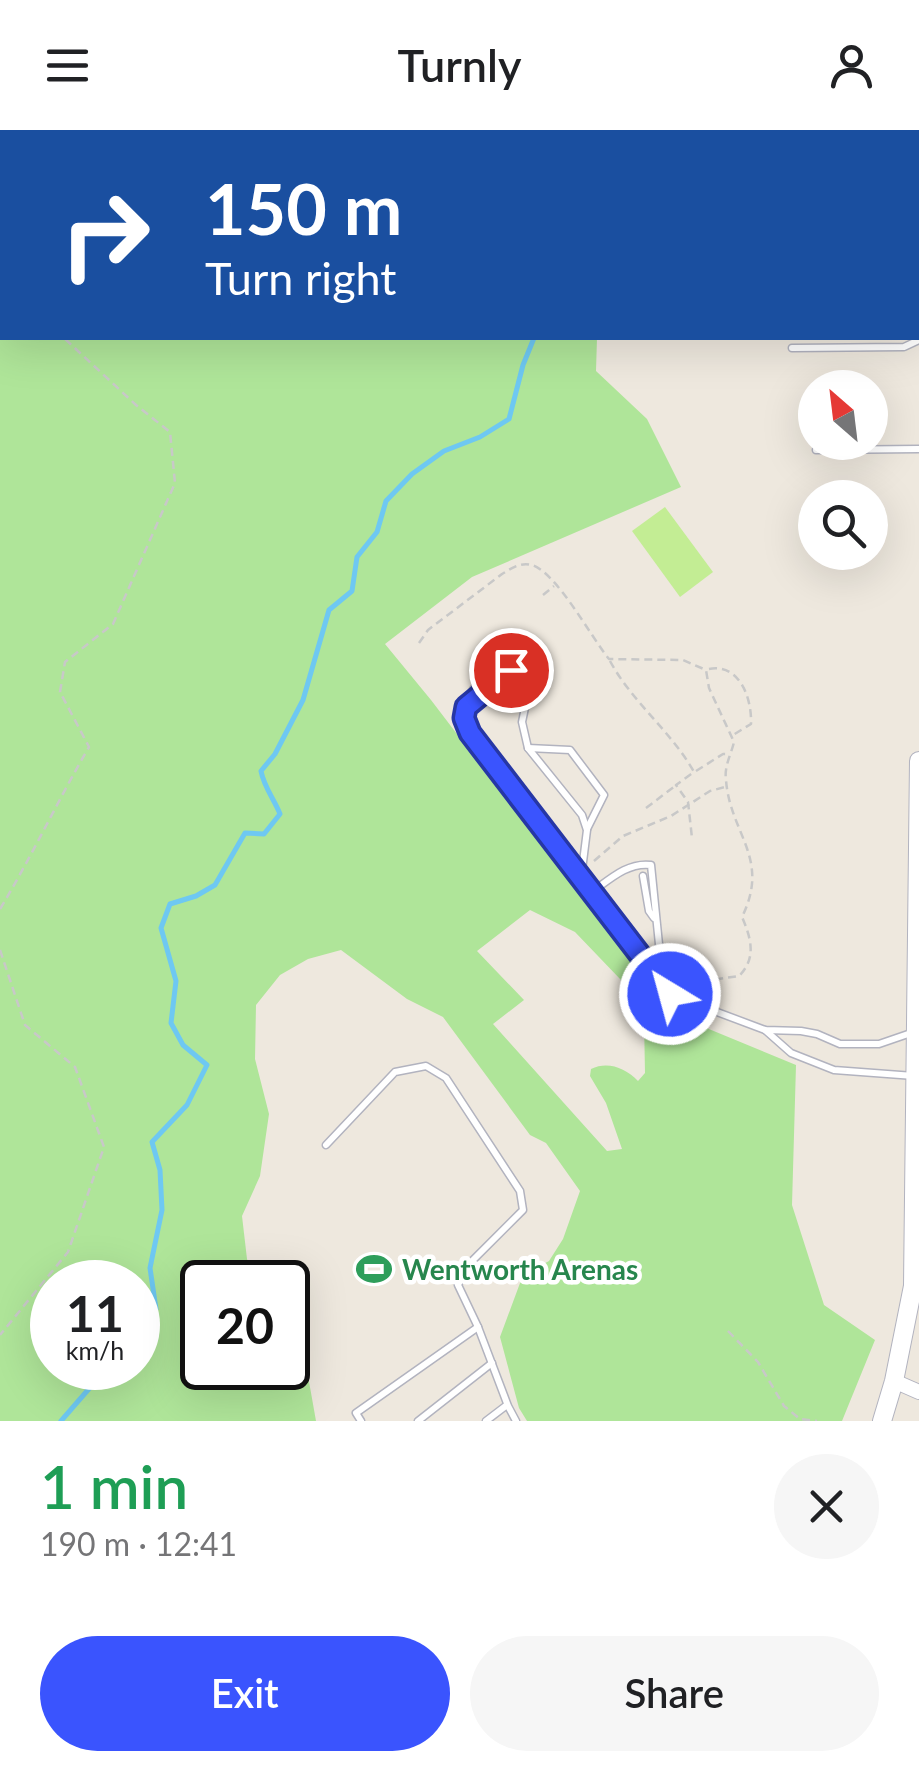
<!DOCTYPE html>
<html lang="en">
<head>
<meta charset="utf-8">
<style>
  :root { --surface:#fff; --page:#f6f6f6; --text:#202124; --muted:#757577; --accent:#3a54fe }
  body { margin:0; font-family:Lato,sans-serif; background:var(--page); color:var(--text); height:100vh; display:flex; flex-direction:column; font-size:38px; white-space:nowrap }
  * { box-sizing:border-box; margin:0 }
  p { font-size:32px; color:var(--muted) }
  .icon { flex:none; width:55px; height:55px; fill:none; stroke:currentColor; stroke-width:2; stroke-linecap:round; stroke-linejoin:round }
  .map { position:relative; height:1291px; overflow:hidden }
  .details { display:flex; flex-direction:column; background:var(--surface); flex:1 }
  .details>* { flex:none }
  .banner { position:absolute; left:0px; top:0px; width:920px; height:210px; box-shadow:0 10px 40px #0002; background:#1a4fa0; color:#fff; overflow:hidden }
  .needle { width:65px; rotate:332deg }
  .fabs { position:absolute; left:798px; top:240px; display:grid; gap:20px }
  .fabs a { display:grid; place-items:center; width:90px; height:90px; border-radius:50%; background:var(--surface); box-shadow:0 10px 40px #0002; font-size:50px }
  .speed { position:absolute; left:30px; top:1130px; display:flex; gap:20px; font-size:50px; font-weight:700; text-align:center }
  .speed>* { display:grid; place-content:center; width:130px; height:130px; border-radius:50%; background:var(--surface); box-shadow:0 10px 40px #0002; line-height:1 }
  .speed small { font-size:25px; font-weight:400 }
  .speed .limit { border:5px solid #111; border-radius:15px; background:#fff; color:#111 }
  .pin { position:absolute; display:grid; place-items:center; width:85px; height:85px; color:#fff; margin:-42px; border:5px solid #fff; border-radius:50%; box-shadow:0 2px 10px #0007 }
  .me { position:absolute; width:110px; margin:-55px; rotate:323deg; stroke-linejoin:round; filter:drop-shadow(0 0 8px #0008) }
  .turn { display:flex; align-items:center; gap:35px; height:210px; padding:0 40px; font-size:45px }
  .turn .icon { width:130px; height:130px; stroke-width:2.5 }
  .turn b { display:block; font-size:70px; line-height:85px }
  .round { display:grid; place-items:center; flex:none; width:105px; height:105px; border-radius:52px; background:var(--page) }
  .overview { display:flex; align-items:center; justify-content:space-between; height:170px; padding:0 40px }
  h1 { font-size:60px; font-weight:600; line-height:75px; color:#1e9e55 }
  .button { display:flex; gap:20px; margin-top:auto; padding:20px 40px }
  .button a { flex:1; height:115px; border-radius:60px; background:var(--accent); color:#fff; font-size:40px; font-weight:600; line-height:115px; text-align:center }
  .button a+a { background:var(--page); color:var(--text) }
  header { display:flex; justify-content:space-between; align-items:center; height:130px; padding:0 40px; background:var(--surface); font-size:45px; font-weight:600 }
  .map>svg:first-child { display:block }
  .green { fill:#afe599; fill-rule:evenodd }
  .pitch { fill:#c3ed94 }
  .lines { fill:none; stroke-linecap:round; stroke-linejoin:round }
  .stream { stroke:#6ec8f2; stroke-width:5 }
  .lane-casing { stroke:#b2b3bf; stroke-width:9 }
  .street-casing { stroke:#b2b3bf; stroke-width:16 }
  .secondary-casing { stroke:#b2b3bf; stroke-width:20 }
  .path { stroke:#c8c8c8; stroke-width:2.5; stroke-dasharray:8 5; stroke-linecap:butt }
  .lane { stroke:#fff; stroke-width:6 }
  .street { stroke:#fff; stroke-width:14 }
  .secondary { stroke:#fff; stroke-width:18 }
  .route-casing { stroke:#2637a5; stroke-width:25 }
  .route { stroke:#3a54fe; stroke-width:18 }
  .labels { text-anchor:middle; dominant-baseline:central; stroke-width:9; stroke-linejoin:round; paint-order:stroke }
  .leisure-label { font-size:28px; font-weight:bold; fill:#27864d; stroke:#fff; text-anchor:start }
</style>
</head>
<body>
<header><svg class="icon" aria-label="menu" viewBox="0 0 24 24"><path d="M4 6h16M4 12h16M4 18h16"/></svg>Turnly<svg class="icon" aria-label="person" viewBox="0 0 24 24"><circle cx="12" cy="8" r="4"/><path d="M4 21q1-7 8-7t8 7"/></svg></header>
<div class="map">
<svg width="919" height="1291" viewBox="0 0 919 1291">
  <rect width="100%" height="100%" fill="#eee8de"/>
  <path class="green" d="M0,0H672V2H2V208H597L596,241L647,289L681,357L472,447L385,514L431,570L670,883L796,935L792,1075L824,1175L875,1210L842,1291H527L519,1278L500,1207L523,1145L549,1131L563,1109L580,1061L546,1013L530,1005L443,887L407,869L341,820L308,829L280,845L256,875L255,929L269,984L260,1046L242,1086L247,1129L255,1152H202V1238H288V1204L305,1229L316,1291H0ZM530,780L575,802L621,850L644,890L645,943L638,951C625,938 608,931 591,939L590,946L606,973L622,1019L607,1021L493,894L524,870L477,821ZM52,1152H138V1238H52Z"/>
  <polygon class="pitch" points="665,377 713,442 680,467 632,401"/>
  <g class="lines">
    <g class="stream">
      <polyline points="490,0 490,2"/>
      <path d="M138,1201L156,1179L150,1138L162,1080L160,1040L152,1012L187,975L207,935L183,915L171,893L176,851L161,798L170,774L196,766L215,755L245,703L264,704L280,684C274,669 264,657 261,641L275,624L303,570L329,480L352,461L357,427L377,402L386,371L412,344L444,321L480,307L509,289L523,235L534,208"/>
      <polyline points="61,1291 107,1238"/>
    </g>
    <defs>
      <g id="lane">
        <polyline points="792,218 904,217 919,210"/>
        <polyline points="816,320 919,319"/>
        <polyline points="469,574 511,540"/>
        <polyline points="528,618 570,620 604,665 587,699"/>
        <polyline points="643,746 649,781 654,788"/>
        <path d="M581,748L587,700L582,685L528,618L522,592L530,554L514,532C492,531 462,564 464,588C464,589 469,602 470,603L669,864L765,900L801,901L817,904L840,914H879L911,903"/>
        <path d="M592,762C610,749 628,732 651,735L663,854"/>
        <polyline points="765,900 791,923 834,940 914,946"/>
        <polyline points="326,1015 395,942 426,936 446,948 520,1061 523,1080 466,1137 458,1155 478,1197 508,1276 516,1291"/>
        <polyline points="361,1291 356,1283 478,1197"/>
        <polyline points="418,1291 492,1233"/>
        <polyline points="486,1291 507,1275"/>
      </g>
      <polyline id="street" points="894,1251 919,1262"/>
      <polyline id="secondary" points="882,1291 894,1251 913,1156 919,631"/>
    </defs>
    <use href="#lane" class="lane-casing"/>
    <use href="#street" class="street-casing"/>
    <use href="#secondary" class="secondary-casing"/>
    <g class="path">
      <polyline points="0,186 2,186"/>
      <polyline points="543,465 554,456"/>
      <path d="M419,513L428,500L502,444C512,438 520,432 532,435C557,443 591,507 609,529L683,530L706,540L709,558L734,612C731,625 724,636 726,650C730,704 771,728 742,787C751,808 757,828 739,846L718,849"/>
      <path d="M610,531C632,572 671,601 694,642L676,655L688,672L692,708"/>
      <path d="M709,539C740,533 752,569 751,594L733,605"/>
      <polyline points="696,641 723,624 728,624"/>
      <polyline points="646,678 675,656"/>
      <polyline points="594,731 623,706 671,686 710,661 725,657"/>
      <path d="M0,779C32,726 58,670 89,617L60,562L65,532L113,494L175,353L170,302L136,275L64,208"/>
      <polyline points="0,820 25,895 75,937 104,1017 68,1122 0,1205"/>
      <polyline points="728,1201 758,1232 784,1276 800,1289 817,1291"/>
    </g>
    <use href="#lane" class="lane"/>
    <use href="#street" class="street"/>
    <use href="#secondary" class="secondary"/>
  </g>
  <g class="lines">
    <defs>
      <polyline id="route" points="511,540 466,577 464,588 470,603 670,864"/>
    </defs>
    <use href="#route" class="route-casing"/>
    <use href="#route" class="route"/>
  </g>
  <defs>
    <symbol id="stadium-bare" viewBox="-9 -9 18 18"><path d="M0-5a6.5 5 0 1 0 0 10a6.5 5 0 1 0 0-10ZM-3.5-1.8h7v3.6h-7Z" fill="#2e9e5b" stroke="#fff" stroke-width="2.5" paint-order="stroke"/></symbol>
  </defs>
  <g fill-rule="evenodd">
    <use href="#stadium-bare" x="349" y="1114" width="50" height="50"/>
  </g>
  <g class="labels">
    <g class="leisure-label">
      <text x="402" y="1139">Wentworth Arenas</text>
    </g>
  </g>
</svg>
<div class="fabs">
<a><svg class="needle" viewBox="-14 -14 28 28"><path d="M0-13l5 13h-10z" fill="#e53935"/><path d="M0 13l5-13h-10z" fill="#757577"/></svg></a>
<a><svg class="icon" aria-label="search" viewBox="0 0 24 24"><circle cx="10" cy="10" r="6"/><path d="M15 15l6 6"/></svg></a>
</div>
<div class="speed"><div>11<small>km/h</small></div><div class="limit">20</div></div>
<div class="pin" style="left:511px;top:540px;background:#d93025"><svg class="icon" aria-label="arrive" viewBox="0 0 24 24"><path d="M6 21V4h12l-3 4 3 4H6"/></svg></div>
<svg class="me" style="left:670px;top:864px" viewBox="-20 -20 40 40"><circle r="17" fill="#3a54fe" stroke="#fff" stroke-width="3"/><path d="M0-11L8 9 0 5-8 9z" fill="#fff"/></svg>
<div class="banner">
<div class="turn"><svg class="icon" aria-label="right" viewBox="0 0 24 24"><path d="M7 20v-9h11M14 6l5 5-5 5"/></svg><div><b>150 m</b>Turn right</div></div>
</div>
</div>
<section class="details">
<div class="overview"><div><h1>1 min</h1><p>190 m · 12:41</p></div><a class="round"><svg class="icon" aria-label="close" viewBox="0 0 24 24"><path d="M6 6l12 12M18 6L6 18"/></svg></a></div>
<div class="button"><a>Exit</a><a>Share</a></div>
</section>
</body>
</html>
